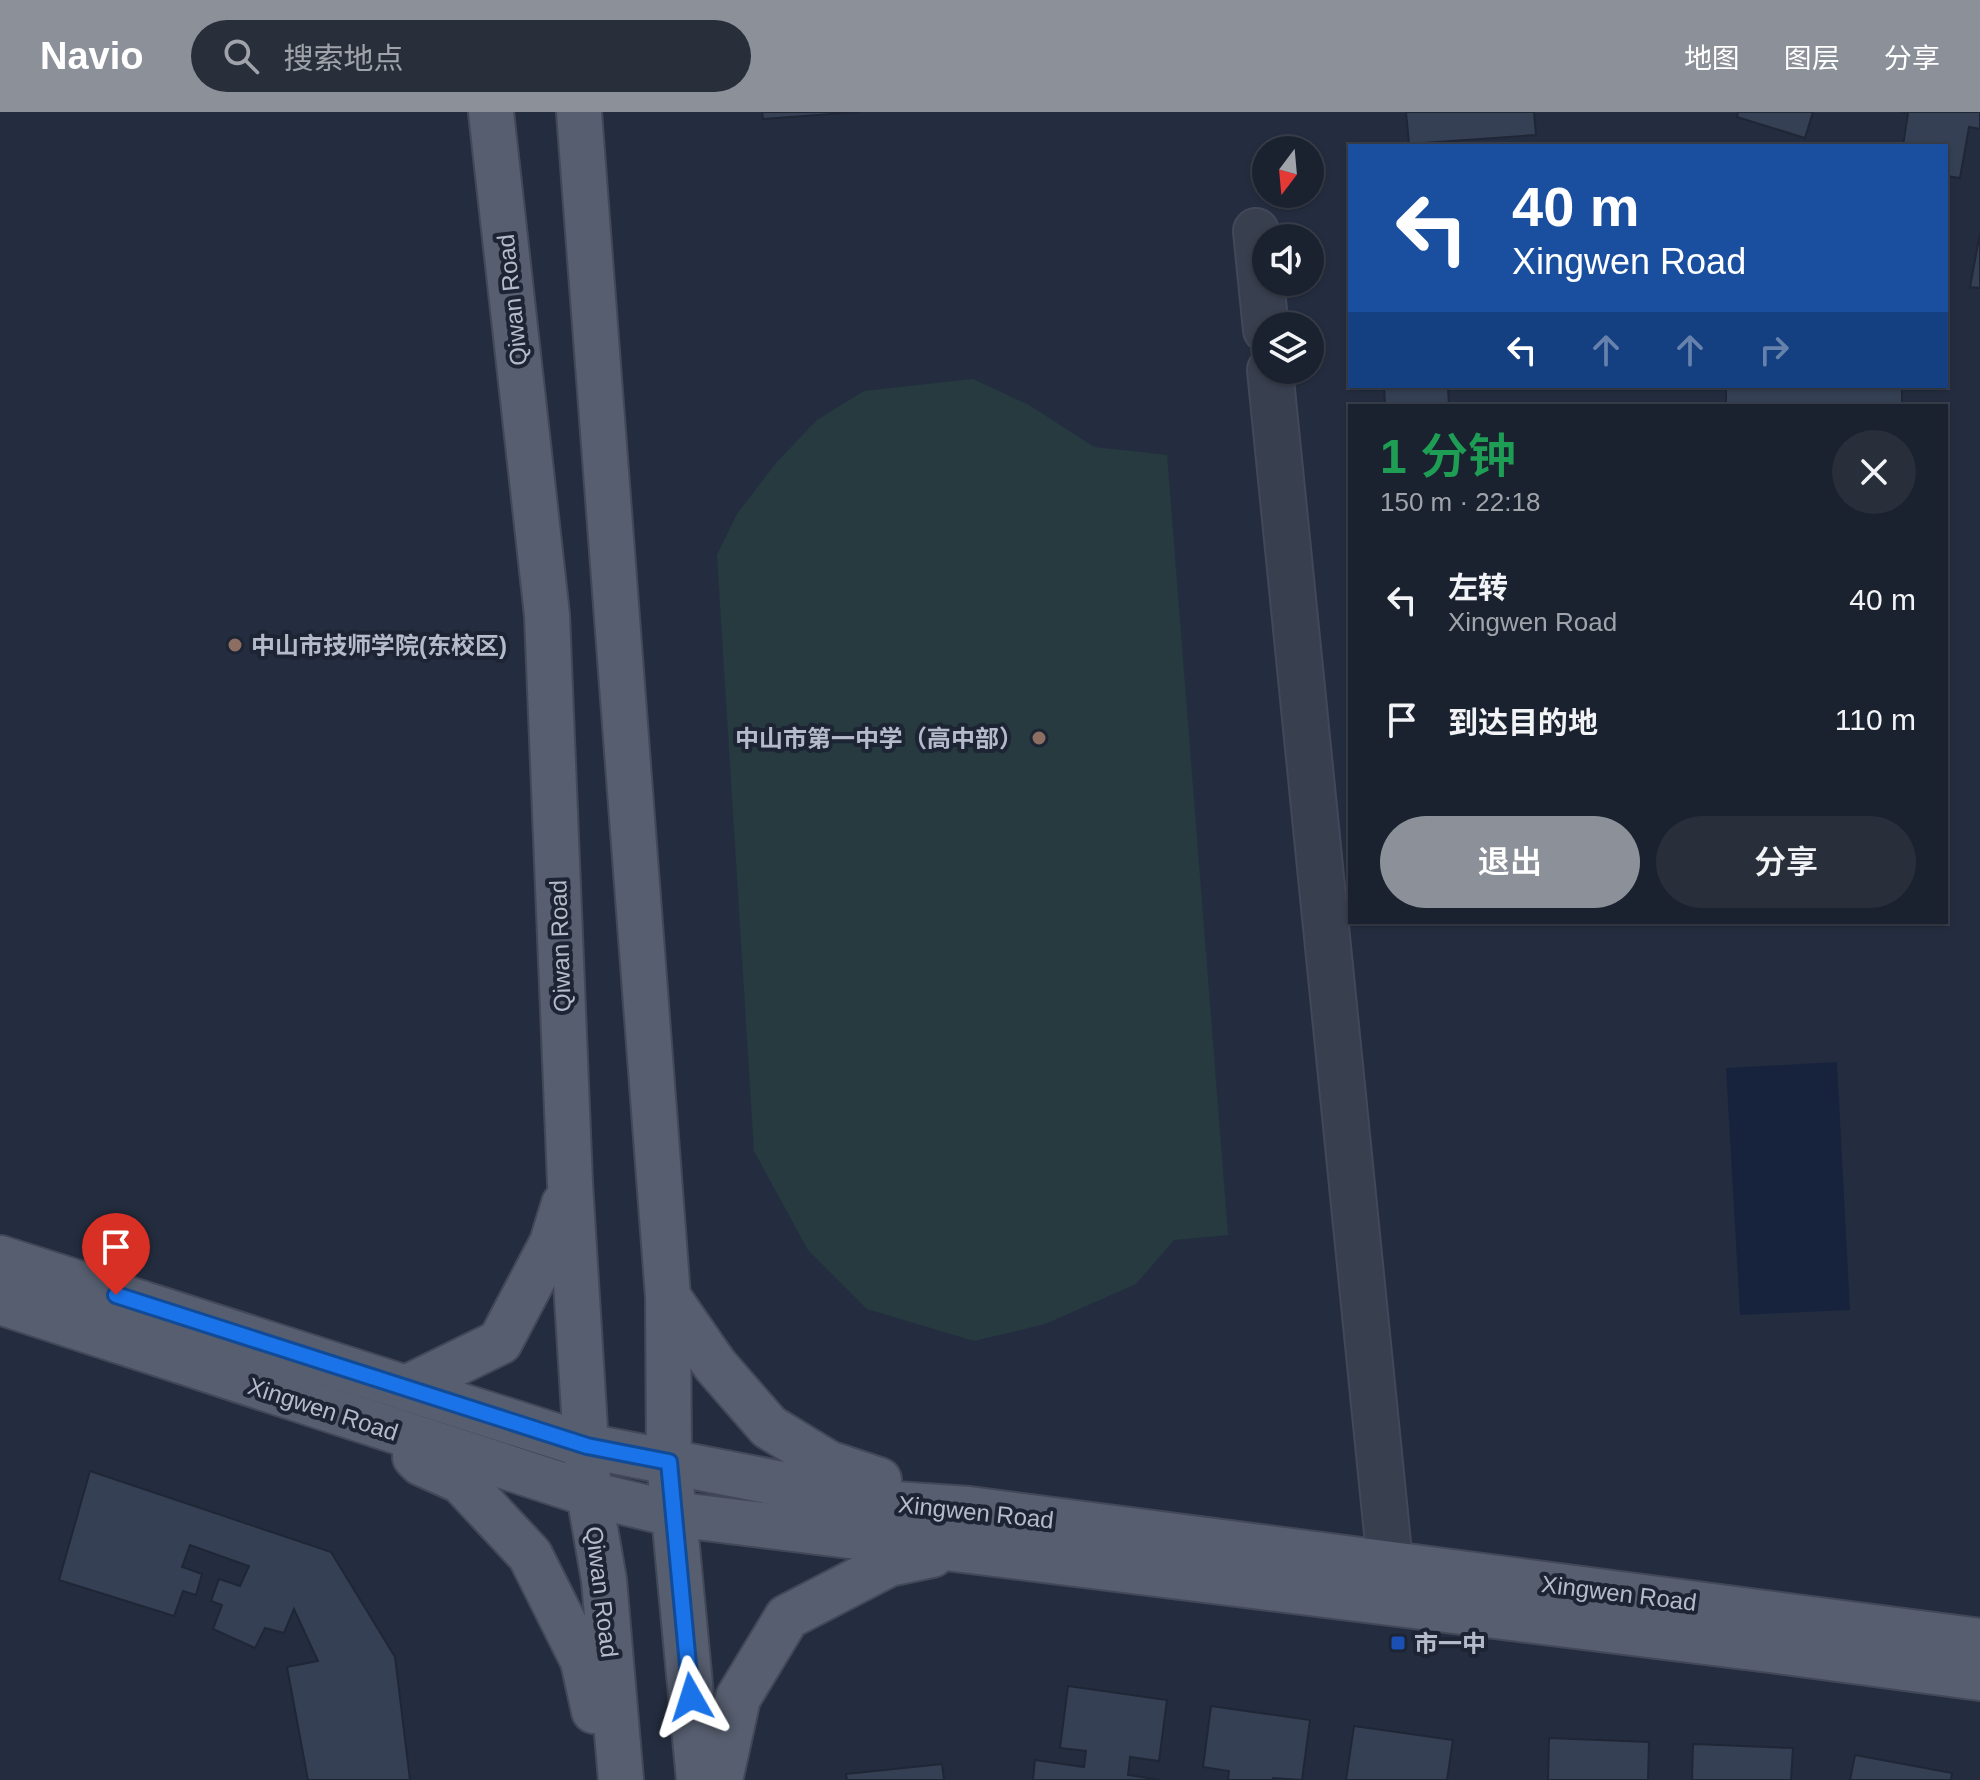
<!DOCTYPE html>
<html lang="zh">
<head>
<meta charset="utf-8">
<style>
  :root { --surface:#1b222f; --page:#282f3b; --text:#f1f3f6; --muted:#a0a4aa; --line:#393f4b; --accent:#8c9099 }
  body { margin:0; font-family:Arial,"Noto Sans SC",sans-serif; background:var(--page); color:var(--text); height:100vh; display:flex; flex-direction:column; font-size:30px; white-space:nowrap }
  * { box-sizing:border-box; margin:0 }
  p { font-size:26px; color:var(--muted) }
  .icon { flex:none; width:44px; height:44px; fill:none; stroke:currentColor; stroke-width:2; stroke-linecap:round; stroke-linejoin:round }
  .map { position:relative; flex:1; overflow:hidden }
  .details { position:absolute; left:1348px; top:292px; width:600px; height:520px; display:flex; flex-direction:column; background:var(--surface); border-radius:0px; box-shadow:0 2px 6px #0004,0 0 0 2px var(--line) }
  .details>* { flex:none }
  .guide { position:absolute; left:1348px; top:32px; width:600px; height:244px; border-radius:0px; box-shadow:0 2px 6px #0004,0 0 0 2px var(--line); background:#1a4fa0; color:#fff; overflow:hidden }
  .needle { width:52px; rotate:196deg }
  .controls { position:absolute; left:1252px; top:24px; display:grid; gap:16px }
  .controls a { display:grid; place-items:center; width:72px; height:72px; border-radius:50%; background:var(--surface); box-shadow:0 2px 6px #0004,0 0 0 2px var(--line); font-size:40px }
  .pin { position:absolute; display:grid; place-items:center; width:68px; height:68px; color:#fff; margin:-82px -34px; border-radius:50% 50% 50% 0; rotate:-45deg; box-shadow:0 0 8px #0007 }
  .pin .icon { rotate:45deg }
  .me { position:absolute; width:88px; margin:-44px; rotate:354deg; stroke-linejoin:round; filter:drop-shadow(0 0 6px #0008) }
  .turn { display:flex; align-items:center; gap:28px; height:168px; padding:0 32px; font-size:36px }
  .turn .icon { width:104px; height:104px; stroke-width:2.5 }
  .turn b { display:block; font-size:56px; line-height:68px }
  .lanes { display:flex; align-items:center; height:76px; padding:0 32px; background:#0003; justify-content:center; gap:40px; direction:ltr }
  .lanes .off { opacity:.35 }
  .round { display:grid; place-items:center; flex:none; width:84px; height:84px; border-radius:42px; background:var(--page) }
  .head { display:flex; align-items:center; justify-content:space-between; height:136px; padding:0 32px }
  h1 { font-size:48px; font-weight:600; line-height:60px; color:#1e9e55 }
  .action { display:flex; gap:16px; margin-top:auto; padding:16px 32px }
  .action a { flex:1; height:92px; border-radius:48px; background:var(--accent); color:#fff; font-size:32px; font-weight:600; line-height:92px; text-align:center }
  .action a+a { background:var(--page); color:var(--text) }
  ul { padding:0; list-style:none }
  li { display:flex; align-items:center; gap:24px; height:120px; padding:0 32px }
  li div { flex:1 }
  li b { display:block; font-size:30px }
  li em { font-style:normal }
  header { display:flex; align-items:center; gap:48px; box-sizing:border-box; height:112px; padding:0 40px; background:var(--accent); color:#fff }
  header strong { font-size:38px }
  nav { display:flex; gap:44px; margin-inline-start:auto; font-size:28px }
  .search { width:560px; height:72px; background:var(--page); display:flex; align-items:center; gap:20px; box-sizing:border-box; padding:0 28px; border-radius:44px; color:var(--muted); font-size:30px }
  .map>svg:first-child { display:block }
  .green { fill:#263a40 }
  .water { fill:#17233d }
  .building { fill:#364055; stroke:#1f2636; stroke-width:2 }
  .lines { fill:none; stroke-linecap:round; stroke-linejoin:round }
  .minor-casing { stroke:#424858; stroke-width:48 }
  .major-casing { stroke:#424858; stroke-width:48 }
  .minor { stroke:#383f4f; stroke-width:44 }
  .major { stroke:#565e6f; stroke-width:44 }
  .route-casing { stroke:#114b97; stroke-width:20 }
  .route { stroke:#1a73e8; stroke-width:14 }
  .education-dot { fill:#8d6e63; stroke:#1d2434; stroke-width:3 }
  .transit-dot { fill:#1a4fb4; stroke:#1d2434; stroke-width:3 }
  .labels { text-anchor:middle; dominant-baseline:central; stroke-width:8; stroke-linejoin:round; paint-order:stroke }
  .street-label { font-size:24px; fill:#b5bbca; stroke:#1d2434 }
  .poi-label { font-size:24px; font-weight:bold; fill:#b5bbca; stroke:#1d2434; text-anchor:start }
</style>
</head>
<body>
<header>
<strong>Navio</strong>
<div class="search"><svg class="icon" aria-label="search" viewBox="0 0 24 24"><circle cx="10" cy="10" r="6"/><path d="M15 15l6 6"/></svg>搜索地点</div>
<nav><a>地图</a><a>图层</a><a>分享</a></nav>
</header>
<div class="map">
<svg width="1980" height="1668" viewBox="0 0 1980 1668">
  <rect width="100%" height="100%" fill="#242d3f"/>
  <polygon class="green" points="973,267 1029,293 1094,335 1167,343 1228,1123 1174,1128 1136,1172 1045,1212 974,1229 867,1197 808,1138 754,1039 717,443 737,402 776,351 817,308 864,279"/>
  <polygon class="water" points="1837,950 1850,1198 1740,1203 1726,956"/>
  <g class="building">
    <polygon points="762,0 859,0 763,7"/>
    <polygon points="1406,0 1534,0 1536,23 1409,32"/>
    <polygon points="1738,0 1813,0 1805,26 1737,5"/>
    <polygon points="1900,0 1980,0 1980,17 1969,15 1960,66 1946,64 1946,34 1903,34 1908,1"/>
    <polygon points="1980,121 1980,176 1970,175"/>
    <polygon points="1384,274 1448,274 1449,294 1385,294"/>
    <polygon points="1726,274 1902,274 1902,293 1726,294"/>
    <polygon points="90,1359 331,1440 395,1545 410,1668 308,1668 287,1555 318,1549 294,1497 284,1521 265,1516 255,1536 213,1517 222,1493 211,1489 219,1467 240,1474 249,1454 190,1433 182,1455 202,1462 196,1483 183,1479 174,1504 59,1468"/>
    <polygon points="1068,1574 1167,1588 1159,1649 1130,1645 1128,1663 1161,1668 1033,1668 1035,1648 1084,1655 1086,1639 1060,1636"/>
    <polygon points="1211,1594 1310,1608 1302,1668 1273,1666 1273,1668 1228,1668 1229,1659 1203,1655"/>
    <polygon points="1354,1614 1453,1628 1447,1668 1346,1668"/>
    <polygon points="1549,1626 1649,1630 1648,1668 1548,1668"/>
    <polygon points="1693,1632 1793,1636 1791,1668 1692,1668"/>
    <polygon points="1855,1643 1952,1661 1951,1668 1850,1668"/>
    <polygon points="942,1652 944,1668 847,1668 846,1662"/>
  </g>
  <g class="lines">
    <defs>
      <g id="minor">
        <polyline points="1256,119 1266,218"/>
        <polyline points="1270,258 1390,1451"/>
      </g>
      <g id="major">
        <polyline points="491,0 547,503 570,1071 589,1382 604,1468 621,1668"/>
        <polyline points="579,0 668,1185 669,1350 699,1668"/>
        <polyline points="0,1146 587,1334 880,1391 969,1397 1980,1529"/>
        <polyline points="668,1185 715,1253 769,1315 828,1351 879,1368"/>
        <polyline points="0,1190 589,1382 673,1402 1770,1538 1980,1566"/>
        <polyline points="406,1276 500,1230 552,1131 564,1092"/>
        <polyline points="415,1345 421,1351 461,1369 530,1443 583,1549 594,1599"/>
        <polyline points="720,1668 738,1586 787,1505 889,1452 932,1443"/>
      </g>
    </defs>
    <use href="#minor" class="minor-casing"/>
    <use href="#major" class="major-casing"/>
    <use href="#minor" class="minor"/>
    <use href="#major" class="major"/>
  </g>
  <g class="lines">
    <defs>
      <polyline id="route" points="116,1183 587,1334 669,1350 691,1585"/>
    </defs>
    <use href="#route" class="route-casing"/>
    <use href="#route" class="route"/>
  </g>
  <g class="education-dot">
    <circle cx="235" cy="533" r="8"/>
    <circle cx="1039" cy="626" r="8"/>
  </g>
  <rect class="transit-dot" x="1390" y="1523" width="16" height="16" rx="4"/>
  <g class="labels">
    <g class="street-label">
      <text transform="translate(512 188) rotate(-96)">Qiwan Road</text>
      <text transform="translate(560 834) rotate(-92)">Qiwan Road</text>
      <text transform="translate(323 1297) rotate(18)">Xingwen Road</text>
      <text transform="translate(976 1400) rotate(6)">Xingwen Road</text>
      <text transform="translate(602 1480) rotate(83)">Qiwan Road</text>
      <text transform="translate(1619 1481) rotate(7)">Xingwen Road</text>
    </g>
    <g class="poi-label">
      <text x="251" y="533">中山市技师学院(东校区)</text>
      <text x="1023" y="626" text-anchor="end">中山市第一中学（高中部）</text>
      <text x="1414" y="1531">市一中</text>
    </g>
  </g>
</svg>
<div class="controls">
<a><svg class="needle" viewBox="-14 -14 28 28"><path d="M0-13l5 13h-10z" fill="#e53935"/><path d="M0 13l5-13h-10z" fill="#a0a4aa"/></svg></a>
<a><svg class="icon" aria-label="sound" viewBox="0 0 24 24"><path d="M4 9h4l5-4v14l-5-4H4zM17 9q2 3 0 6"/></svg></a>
<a><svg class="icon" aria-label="layers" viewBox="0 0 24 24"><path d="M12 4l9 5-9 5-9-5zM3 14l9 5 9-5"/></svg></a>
</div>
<div class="pin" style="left:116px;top:1183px;background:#d93025"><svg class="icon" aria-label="arrive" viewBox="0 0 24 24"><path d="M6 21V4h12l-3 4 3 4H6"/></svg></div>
<svg class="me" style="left:691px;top:1585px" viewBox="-20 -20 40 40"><path d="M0-17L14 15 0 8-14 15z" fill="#1a73e8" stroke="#fff" stroke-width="4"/></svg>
<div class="guide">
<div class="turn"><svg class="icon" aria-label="left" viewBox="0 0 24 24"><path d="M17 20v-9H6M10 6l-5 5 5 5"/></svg><div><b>40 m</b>Xingwen Road</div></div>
<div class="lanes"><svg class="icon" aria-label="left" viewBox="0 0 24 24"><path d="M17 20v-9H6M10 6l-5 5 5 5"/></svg><svg class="icon off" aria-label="ahead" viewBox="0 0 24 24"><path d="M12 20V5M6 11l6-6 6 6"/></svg><svg class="icon off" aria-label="ahead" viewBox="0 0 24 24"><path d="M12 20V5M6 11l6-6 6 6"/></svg><svg class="icon off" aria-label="right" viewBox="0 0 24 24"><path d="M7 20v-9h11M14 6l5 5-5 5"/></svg></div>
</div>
<section class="details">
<div class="head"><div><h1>1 分钟</h1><p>150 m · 22:18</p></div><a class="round"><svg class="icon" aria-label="close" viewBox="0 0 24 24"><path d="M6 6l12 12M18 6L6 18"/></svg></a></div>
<ul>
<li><svg class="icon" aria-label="left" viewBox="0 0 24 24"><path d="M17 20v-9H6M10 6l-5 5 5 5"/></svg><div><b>左转</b><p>Xingwen Road</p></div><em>40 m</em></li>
<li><svg class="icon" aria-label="arrive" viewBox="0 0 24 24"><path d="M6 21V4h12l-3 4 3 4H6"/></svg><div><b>到达目的地</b></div><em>110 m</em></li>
</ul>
<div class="action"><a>退出</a><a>分享</a></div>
</section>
</div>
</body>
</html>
